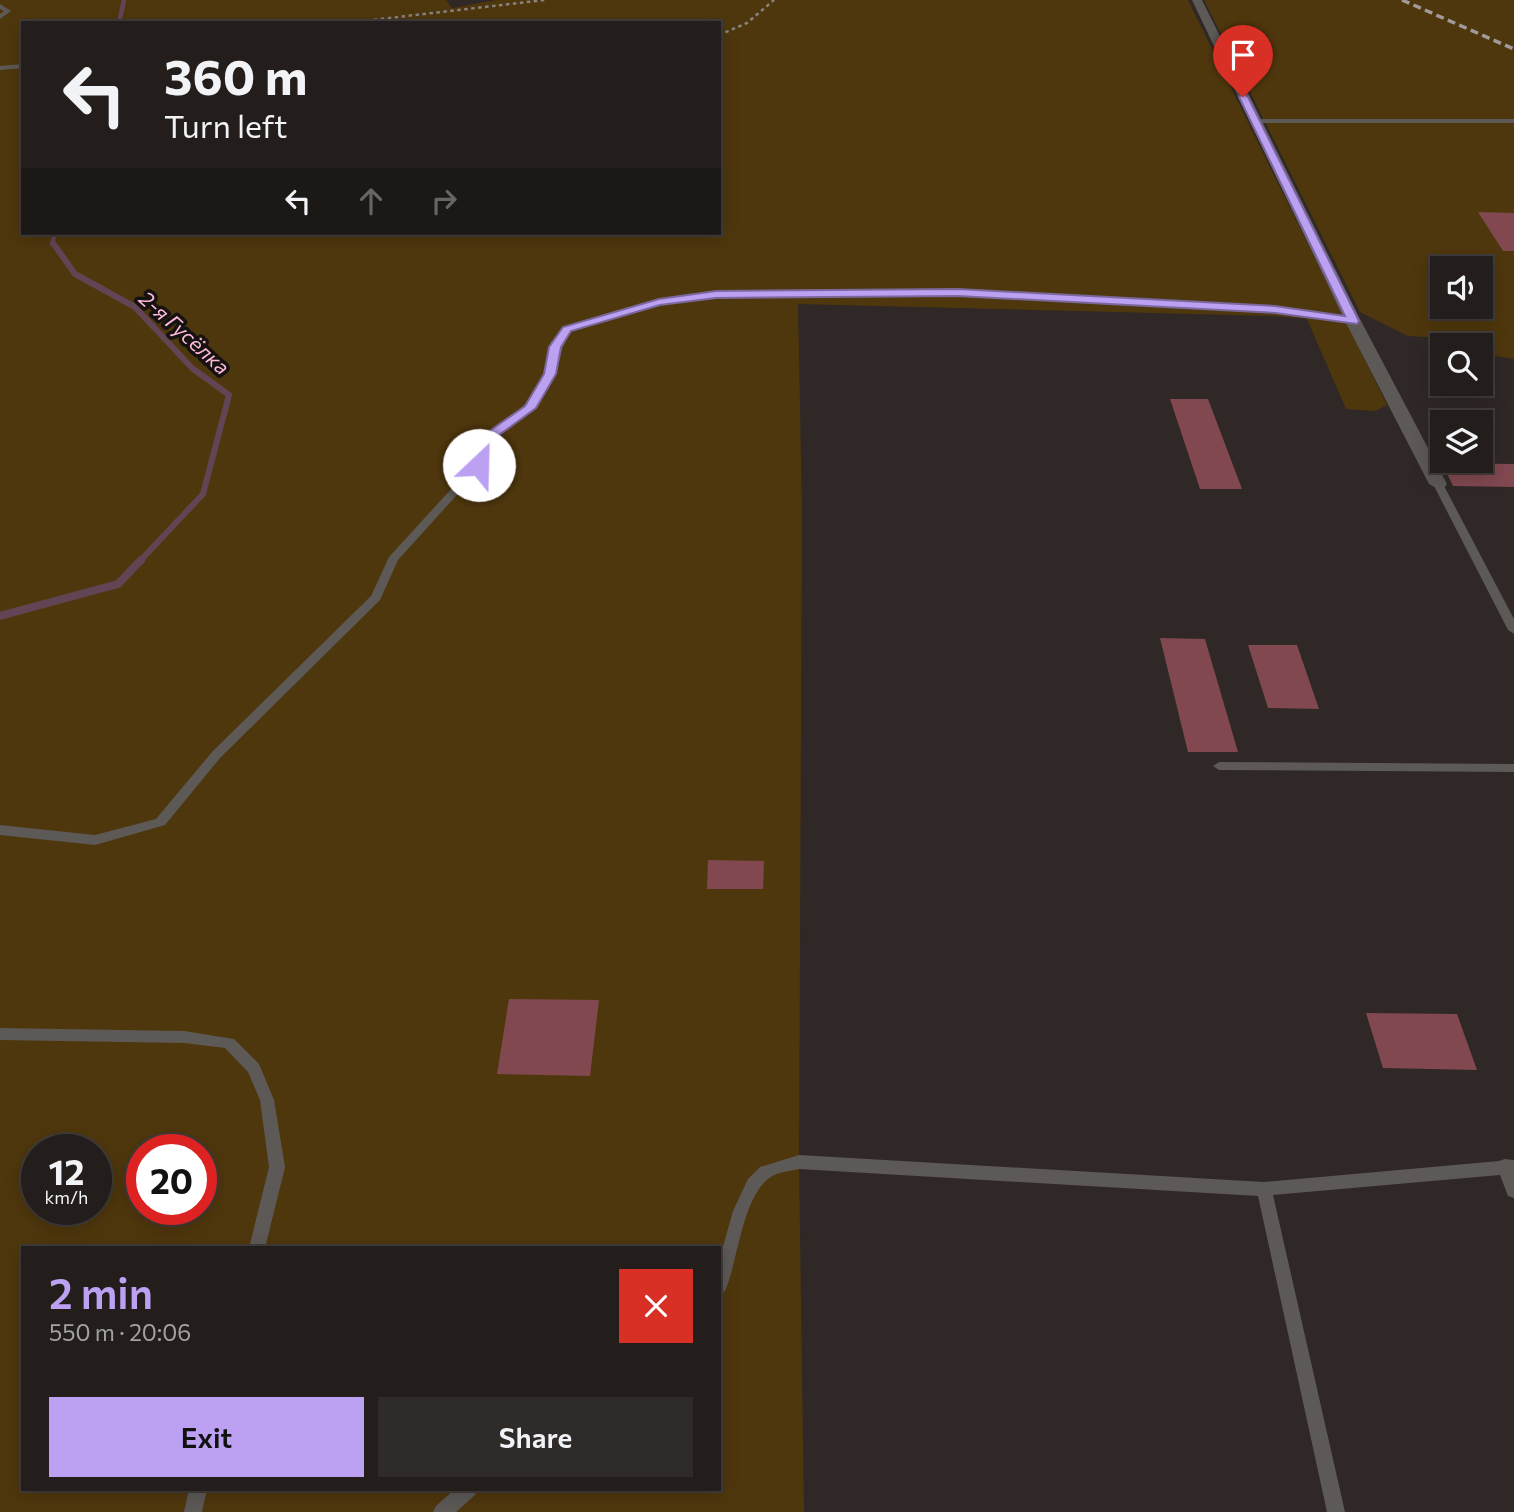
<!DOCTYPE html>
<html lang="en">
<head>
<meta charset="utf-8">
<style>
  :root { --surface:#231e1c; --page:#2f2b29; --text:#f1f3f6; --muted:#a3a2a3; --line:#403c3b; --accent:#bca0f2 }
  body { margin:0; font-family:Commissioner,sans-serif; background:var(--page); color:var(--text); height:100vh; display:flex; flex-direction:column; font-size:26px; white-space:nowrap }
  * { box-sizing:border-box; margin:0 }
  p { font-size:23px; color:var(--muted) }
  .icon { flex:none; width:38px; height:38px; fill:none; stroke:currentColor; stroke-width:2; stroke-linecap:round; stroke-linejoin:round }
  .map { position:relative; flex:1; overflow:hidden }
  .panel { position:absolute; left:21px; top:1246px; width:700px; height:245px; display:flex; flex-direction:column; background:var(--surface); border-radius:0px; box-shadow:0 4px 18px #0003,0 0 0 2px var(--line) }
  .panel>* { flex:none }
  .top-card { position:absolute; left:21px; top:21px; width:700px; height:214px; border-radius:0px; box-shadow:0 4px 18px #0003,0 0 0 2px var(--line); background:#231e1c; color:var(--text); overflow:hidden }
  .fabs { position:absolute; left:1430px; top:256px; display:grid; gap:14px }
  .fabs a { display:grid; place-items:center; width:63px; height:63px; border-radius:0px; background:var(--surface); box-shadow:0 4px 18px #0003,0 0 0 2px var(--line); font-size:35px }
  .speed { position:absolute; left:21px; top:1134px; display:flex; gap:14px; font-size:35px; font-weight:700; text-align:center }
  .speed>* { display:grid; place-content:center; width:91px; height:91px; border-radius:50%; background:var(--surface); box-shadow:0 4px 18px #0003,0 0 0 2px var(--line); line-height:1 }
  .speed small { font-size:18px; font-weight:400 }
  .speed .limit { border:10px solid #d22; background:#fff; color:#111 }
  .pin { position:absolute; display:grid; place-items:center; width:60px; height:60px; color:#fff; margin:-72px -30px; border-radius:50% 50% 50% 0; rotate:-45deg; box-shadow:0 0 7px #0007 }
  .pin .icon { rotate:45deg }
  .me { position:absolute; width:77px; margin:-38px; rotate:24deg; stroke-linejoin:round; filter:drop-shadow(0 0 5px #0008) }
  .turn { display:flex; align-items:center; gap:24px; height:147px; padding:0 28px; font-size:32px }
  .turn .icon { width:91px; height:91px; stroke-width:2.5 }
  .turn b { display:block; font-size:49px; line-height:60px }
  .lanes { display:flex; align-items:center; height:66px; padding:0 28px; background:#0003; justify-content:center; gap:35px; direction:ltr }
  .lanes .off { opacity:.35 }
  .round { display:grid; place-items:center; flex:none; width:74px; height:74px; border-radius:0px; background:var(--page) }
  .summary { display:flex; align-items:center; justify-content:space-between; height:119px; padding:0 28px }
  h1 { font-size:42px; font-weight:600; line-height:52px; color:var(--accent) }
  .action { display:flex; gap:14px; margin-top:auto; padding:14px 28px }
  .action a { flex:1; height:80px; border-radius:0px; background:var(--accent); color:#111; font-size:28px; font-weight:600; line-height:80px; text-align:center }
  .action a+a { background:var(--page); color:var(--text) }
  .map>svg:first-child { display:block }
  .green { fill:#4f370d; fill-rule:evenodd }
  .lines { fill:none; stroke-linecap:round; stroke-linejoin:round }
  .stream-far2 { stroke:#624554; stroke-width:4.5 }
  .stream-far1 { stroke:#624554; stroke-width:6 }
  .stream { stroke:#624554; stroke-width:8 }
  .building { fill:#814850 }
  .path { stroke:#888281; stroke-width:2.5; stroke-dasharray:3.5 3.5; stroke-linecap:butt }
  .lane { fill:#5c5957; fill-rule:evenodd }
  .street { fill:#5c5957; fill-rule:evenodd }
  .rail { stroke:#a09a99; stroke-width:3.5; stroke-dasharray:8 4.5; stroke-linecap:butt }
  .route { fill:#bca0f2; stroke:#7a689d; stroke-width:2 }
  .labels { text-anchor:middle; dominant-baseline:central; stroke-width:7; stroke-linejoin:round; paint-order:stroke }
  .far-water-label { font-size:21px; font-style:italic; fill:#febbd9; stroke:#151211 }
</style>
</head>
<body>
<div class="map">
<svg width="1514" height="1512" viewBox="0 0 1514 1512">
  <rect width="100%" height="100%" fill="#2f2826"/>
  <g class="green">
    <path d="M0,0H446L452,8L496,0H1188L1387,405L1375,411L1346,409L1307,319L1273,316L798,304L802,511L799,1162L804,1512H0ZM23,23H719V233H23ZM37,1150H96V1209H37ZM142,1150H201V1209H142ZM23,1248H719V1489H23Z"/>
    <path d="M1204,0H1514V359L1483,354L1480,345L1475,340L1408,336L1360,312ZM1442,268H1480V306H1442Z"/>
  </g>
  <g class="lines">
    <g class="stream-far2">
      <polyline points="119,23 124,0"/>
      <polyline points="23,153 23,161"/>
      <polyline points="52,244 55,233"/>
    </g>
    <polyline class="stream-far1" points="53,243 75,274 135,307 192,368 229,395 203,494 139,562"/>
    <polyline class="stream" points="0,616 118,584 141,560"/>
  </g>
  <g class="building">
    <polygon points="1478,212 1514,213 1514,251 1503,251"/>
    <polygon points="1170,399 1208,399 1242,489 1200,489"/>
    <polygon points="1442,463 1514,464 1514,487 1453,486"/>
    <polygon points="1160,638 1205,639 1238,752 1188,752"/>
    <polygon points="1248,645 1297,645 1319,709 1268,708"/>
    <polygon points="708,860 764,861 763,889 707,889"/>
    <polygon points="509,999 599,1000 590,1076 497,1074"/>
    <polygon points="1366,1013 1457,1014 1477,1070 1383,1068"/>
  </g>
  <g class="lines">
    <g class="path">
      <polyline points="346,23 545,0"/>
      <polyline points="719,35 747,23 774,0"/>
    </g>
    <g class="lane">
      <polygon points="0,4 11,11 0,19 0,14 4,11 0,9"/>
      <polygon points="23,64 23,68 0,70 0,66"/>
      <rect x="1252" y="119" width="262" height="4"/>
      <polygon points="958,290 1275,307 1353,318 1357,321 1353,324 1275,313 958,296 716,298 660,305 570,331 563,347 555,375 541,398 526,414 490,441 484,465 398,560 380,600 220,758 165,825 95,845 0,835 0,825 95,835 156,819 212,752 371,596 389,557 474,464 482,438 519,410 535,394 545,375 554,347 564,327 659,299 716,292"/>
      <polygon points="1438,481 1443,484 1514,619 1514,634 1508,630 1433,484"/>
      <polygon points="1219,762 1514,764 1514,772 1219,770 1213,766"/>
      <polygon points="0,1028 184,1031 234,1039 259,1064 274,1100 285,1167 265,1248 249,1248 269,1167 260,1100 248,1072 225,1048 184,1043 0,1040"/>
      <path d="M799,1155L1264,1182L1499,1161L1505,1159L1514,1160V1198L1508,1196L1500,1175L1273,1195L1345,1512H1327L1258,1196L799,1169C789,1171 776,1172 768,1179C743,1199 738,1257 727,1286L725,1291L719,1294V1261L733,1211L748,1179L760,1167Z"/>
      <polygon points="189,1489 207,1489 202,1512 184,1512"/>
      <polygon points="455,1489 478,1489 475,1495 456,1512 433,1512 436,1506"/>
    </g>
    <polygon class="street" points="1192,0 1202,0 1361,321 1447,484 1444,488 1438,489 1429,484 1345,321"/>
    <polyline class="rail" points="1402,0 1514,49"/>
  </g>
  <polygon class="route" points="1243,94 1248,97 1359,321 1357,324 1275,313 958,296 716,298 660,305 571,331 561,347 556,374 536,408 491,441 483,468 472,465 481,437 525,406 544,374 549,347 563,327 659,299 716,291 958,289 1275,306 1345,316 1239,97"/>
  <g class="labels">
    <g class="far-water-label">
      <text transform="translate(185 332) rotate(42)">2-я Гусёлка</text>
    </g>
  </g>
</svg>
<div class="fabs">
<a><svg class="icon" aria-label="sound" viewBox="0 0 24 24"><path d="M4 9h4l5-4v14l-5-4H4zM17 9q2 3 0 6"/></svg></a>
<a><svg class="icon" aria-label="search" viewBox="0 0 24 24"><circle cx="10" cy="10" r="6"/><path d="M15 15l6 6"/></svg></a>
<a><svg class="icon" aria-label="layers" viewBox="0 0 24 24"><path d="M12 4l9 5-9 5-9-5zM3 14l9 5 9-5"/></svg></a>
</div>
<div class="speed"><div>12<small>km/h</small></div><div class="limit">20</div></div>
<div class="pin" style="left:1243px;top:97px;background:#d93025"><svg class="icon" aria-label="arrive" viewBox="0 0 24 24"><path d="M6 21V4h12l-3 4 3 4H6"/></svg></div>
<svg class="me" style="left:479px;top:465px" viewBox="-20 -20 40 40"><circle r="19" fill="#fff"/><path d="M0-13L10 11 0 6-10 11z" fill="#bca0f2"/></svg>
<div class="top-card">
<div class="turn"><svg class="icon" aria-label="left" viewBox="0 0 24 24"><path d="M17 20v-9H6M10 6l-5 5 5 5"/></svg><div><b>360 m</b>Turn left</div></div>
<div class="lanes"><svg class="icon" aria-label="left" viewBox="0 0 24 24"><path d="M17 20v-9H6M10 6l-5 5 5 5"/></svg><svg class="icon off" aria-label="ahead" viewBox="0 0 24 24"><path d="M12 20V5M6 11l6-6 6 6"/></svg><svg class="icon off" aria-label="right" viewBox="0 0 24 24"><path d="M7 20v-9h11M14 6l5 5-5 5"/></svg></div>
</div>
<section class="panel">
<div class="summary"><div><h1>2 min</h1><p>550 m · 20:06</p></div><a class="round" style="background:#d93025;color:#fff"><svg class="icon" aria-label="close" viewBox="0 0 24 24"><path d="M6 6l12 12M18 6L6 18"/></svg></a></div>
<div class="action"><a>Exit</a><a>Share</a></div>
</section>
</div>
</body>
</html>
